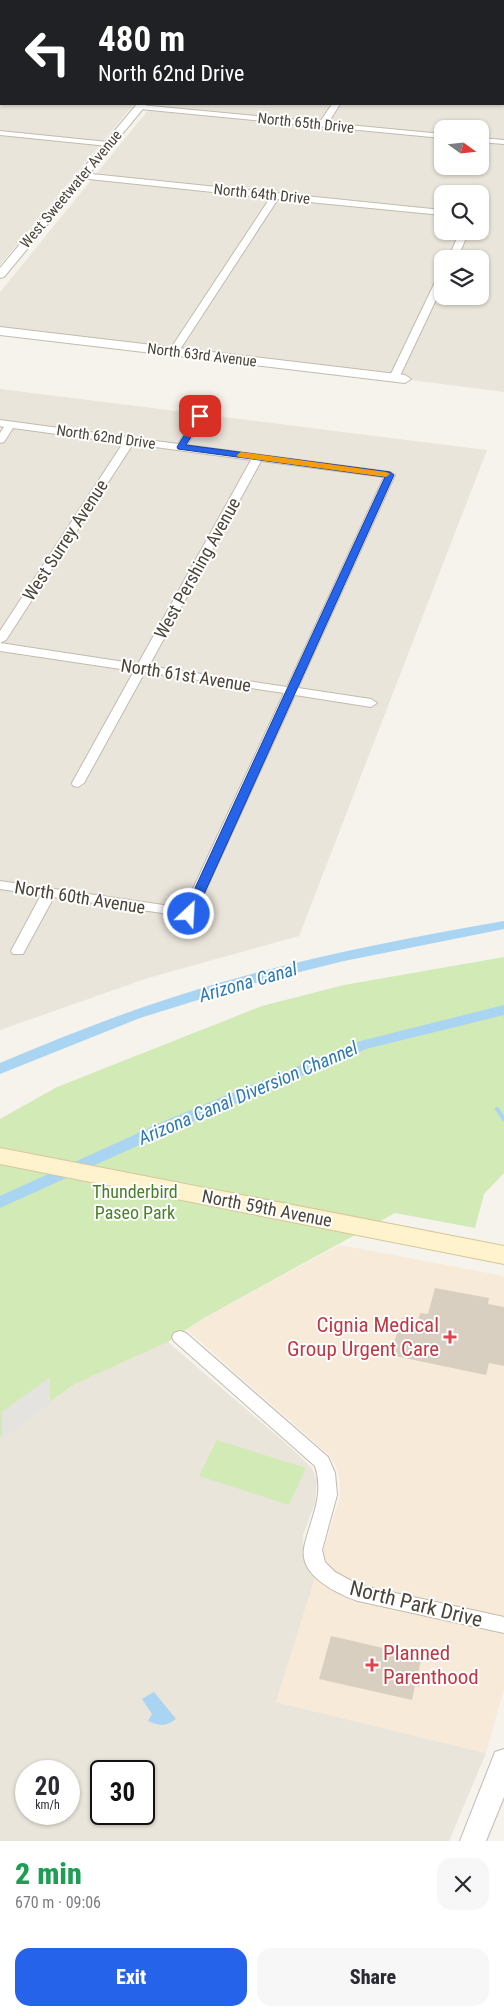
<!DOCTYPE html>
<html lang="en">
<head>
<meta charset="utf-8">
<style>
  :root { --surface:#fff; --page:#f7f7f7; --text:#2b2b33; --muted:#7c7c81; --accent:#2563eb }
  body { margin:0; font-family:"Roboto Condensed",sans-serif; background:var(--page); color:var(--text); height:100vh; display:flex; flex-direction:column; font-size:19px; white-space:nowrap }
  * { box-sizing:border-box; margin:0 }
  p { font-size:16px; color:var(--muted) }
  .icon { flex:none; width:28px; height:28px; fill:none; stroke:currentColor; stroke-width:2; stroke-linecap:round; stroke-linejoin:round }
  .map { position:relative; height:1841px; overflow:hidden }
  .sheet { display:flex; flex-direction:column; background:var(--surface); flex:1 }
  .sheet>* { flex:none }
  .banner { position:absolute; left:0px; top:0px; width:505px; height:105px; box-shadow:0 1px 4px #0004; background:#202124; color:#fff; overflow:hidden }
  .needle { width:32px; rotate:105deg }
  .tools { position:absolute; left:434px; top:120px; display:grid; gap:10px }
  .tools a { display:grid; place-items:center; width:55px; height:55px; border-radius:10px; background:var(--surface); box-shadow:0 1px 4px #0004; font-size:25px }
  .speed { position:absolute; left:15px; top:1760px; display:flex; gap:10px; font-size:25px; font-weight:700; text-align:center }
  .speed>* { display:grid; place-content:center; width:65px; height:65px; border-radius:50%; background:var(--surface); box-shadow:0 1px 4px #0004; line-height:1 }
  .speed small { font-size:12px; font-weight:400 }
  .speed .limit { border:2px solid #111; border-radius:8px; background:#fff; color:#111 }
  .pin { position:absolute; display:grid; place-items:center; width:42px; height:42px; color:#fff; margin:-21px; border-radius:10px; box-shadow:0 2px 8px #0006 }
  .me { position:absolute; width:55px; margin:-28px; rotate:25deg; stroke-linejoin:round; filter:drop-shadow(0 0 4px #0008) }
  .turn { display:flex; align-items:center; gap:18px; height:105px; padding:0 15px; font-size:22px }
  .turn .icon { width:65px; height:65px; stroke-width:2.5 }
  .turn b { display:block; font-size:35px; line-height:42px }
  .round { display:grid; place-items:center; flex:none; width:52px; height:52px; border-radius:15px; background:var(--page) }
  .summary { display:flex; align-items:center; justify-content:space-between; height:85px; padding:0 15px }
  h1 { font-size:30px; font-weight:800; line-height:38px; color:#1e9e55 }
  .primary-button { display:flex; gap:10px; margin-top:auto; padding:10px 15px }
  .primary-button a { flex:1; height:58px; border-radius:15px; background:var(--accent); color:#fff; font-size:20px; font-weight:800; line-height:58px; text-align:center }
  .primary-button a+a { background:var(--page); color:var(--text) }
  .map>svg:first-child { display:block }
  .residential { fill:#eae5da; fill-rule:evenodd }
  .commercial { fill:#f7ead8 }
  .green { fill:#d2eab5 }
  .parking { fill:#e5e3e0 }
  .water { fill:#a9d4f2 }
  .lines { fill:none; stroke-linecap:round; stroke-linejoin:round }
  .stream { stroke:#a9d4f2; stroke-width:4 }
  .canal { fill:#a9d4f2; fill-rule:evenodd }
  .building { fill:#d8cfc1 }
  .minor-casing { stroke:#c2bbae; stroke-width:2 }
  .tertiary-casing { stroke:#c2bbae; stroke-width:2 }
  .secondary-casing { stroke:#d6c79b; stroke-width:2 }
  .minor { fill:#fff; fill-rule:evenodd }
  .tertiary { fill:#fff; fill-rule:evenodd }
  .secondary { fill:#fff3cd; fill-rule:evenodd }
  .route { fill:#2563eb; stroke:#184099 }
  .slow { fill:#f59e0b }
  .health-dot { fill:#e0444e; stroke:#fff; stroke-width:2 }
  .labels { text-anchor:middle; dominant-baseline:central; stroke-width:4; stroke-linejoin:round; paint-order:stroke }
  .far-street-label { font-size:15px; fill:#4b4439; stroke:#fff }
  .street-label { font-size:18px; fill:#4b4439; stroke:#fff }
  .park-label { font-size:18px; fill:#4a7f2a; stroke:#fff }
  .water-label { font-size:19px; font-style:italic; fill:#2e7ab2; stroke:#fff }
  .near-health-label { font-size:21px; fill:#be3a42; stroke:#fff; text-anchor:end }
  .near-street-label { font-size:21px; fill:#4b4439; stroke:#fff }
</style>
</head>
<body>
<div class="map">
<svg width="504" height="1841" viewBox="0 0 504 1841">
  <rect width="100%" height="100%" fill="#f6f3ec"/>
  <g class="residential">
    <polygon points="0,0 166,1 1,1 1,104 134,104 0,265"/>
    <polygon points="264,0 504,0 504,24 504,1"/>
    <path d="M504,31V392L0,327V292L153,104H504ZM442,129H480V166H442ZM442,194H480V231H442ZM442,259H480V296H442Z"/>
    <polygon points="0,389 487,450 299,936 148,978 0,1030"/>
    <path d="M168,1342L290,1447L312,1468L317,1481L315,1503L303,1535L304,1555L310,1571L316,1577L276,1702L486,1753L449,1841H0V1437L75,1384ZM26,1771H69V1814H26ZM101,1771H144V1814H101Z"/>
  </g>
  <polygon class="commercial" points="340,1245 504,1276 504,1689 486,1753 276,1702 340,1497 340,1479 335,1464 328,1454 187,1330 202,1319"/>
  <g class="green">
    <polygon points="504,957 504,1173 484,1194 475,1228 395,1213 202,1319 168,1342 75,1384 0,1437 0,1119 57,1087 262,1006 344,985"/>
    <polygon points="217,1440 306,1468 289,1505 199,1476"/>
  </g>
  <polygon class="parking" points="50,1377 50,1404 2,1440 2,1412"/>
  <path class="water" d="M154,1692L176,1719C164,1727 160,1726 148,1721L152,1714L142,1699Z"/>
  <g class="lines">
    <polyline class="stream" points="497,1109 504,1119"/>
    <g class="canal">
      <path d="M504,921V929L344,961L243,986L140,1018L0,1074V1063C59,1038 119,1014 180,995C286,961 395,940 504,921Z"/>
      <polygon points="504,1005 504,1015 366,1049 179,1127 0,1208 0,1196 169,1119 357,1042"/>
    </g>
  </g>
  <g class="building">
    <polygon points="435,1288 489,1298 488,1304 504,1307 504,1366 489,1363 486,1375 390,1355 402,1318 418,1321 420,1313 428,1314"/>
    <polygon points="331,1636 422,1657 418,1673 422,1674 419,1687 415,1686 412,1700 319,1679"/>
  </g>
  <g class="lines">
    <defs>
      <g id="minor">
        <rect x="0" y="12" width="1" height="4"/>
        <polygon points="332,104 340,104 328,123 442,134 442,138 140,109 136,107 140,105 320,122"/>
        <polygon points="0,131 108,142 112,144 108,146 0,135"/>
        <polygon points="480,138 504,140 504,144 480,142"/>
        <polygon points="82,173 442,210 442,215 278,199 179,351 174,354 169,351 270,198 79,178 79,174"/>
        <polygon points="460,231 469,231 457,259 448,259"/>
        <polygon points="442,275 442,287 399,378 391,380 389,378 437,278"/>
        <path d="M200,413L205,416L187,445L390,472L395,475L298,688L371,699L377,703L371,707L295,695L194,916L189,917L54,897L23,954H13L11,951L41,895L0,889V881L184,908L284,693L145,672L84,783L78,787L73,786L72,783L134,671L0,651V631L123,443L13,428L4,442L0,443V433L4,427L0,426V420L178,444L196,414ZM133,444L251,460L138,664L0,643L6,640ZM261,461L384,477L287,687L149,666Z"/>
        <path d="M180,1331L186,1333L328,1457L335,1473L337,1495L322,1550L325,1562L335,1572L359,1585L504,1617V1633L358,1601C338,1594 299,1576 304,1548C310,1519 325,1496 315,1466L174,1341L172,1337L174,1333Z"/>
      </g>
      <g id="tertiary">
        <polygon points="137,104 147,104 4,277 0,278 0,268"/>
        <polygon points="0,327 405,375 411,379 405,383 0,335"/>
        <polygon points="504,1749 504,1797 486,1841 460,1841 495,1752"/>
      </g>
      <g id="secondary">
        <polygon points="189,0 212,0 213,1 190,1"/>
        <polygon points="0,1148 504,1246 504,1264 0,1164"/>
      </g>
    </defs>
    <use href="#minor" class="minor-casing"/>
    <use href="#tertiary" class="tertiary-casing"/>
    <use href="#secondary" class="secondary-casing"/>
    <use href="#minor" class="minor"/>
    <use href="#tertiary" class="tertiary"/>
    <use href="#secondary" class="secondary"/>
  </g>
  <polygon class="route" points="200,414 204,416 186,445 390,472 394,475 195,914 189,917 183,914 385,477 178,449 177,447 196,416"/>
  <polygon class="slow" points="241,452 386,472 390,474 386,477 238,457 237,455"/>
  <g class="health-dot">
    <path d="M447.5 1329.5h5v5h5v5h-5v5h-5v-5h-5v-5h5z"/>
    <path d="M369.5 1657.5h5v5h5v5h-5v5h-5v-5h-5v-5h5z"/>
  </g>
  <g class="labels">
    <g class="far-street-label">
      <text transform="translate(306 123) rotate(6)">North 65th Drive</text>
      <text transform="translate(71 189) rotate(-50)">West Sweetwater Avenue</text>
      <text transform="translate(262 194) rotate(6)">North 64th Drive</text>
      <text transform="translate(202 355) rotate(7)">North 63rd Avenue</text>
      <text transform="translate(106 437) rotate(8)">North 62nd Drive</text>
    </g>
    <g class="street-label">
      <text transform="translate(65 540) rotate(-57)">West Surrey Avenue</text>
      <text transform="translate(197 568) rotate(-61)">West Pershing Avenue</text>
      <text transform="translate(186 675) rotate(9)">North 61st Avenue</text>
      <text transform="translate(80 897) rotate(9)">North 60th Avenue</text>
      <text transform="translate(267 1208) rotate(11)">North 59th Avenue</text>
    </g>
    <g class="park-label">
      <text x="135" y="1191">Thunderbird<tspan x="135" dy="21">Paseo Park</tspan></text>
    </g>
    <g class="water-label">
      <text transform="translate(248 982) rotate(-16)">Arizona Canal</text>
      <text transform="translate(248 1093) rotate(-23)">Arizona Canal Diversion Channel</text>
    </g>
    <g class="near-health-label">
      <text x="439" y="1325">Cignia Medical<tspan x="439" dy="24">Group Urgent Care</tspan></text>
      <text x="383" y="1653" text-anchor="start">Planned<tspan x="383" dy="24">Parenthood</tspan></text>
    </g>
    <g class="near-street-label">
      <text transform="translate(416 1604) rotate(14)">North Park Drive</text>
    </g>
  </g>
</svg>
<div class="tools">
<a><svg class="needle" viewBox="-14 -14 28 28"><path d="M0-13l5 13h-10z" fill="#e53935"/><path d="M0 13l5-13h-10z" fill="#7c7c81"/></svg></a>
<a><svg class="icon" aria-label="search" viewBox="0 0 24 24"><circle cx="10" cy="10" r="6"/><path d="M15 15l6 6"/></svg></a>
<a><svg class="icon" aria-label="layers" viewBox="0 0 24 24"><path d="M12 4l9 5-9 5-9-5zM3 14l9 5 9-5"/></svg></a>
</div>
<div class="speed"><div>20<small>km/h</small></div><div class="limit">30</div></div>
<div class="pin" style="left:200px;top:416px;background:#d93025"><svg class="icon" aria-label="arrive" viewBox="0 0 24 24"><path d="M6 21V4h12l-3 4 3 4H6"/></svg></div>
<svg class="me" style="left:189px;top:914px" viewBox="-20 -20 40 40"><circle r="17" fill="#2563eb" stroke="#fff" stroke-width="3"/><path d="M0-11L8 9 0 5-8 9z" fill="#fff"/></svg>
<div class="banner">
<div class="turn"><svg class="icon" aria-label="left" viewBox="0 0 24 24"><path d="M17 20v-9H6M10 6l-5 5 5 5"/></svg><div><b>480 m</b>North 62nd Drive</div></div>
</div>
</div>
<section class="sheet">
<div class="summary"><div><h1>2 min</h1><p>670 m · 09:06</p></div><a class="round"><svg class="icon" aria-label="close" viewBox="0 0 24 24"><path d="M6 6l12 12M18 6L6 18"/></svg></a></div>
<div class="primary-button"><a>Exit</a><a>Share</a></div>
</section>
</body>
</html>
